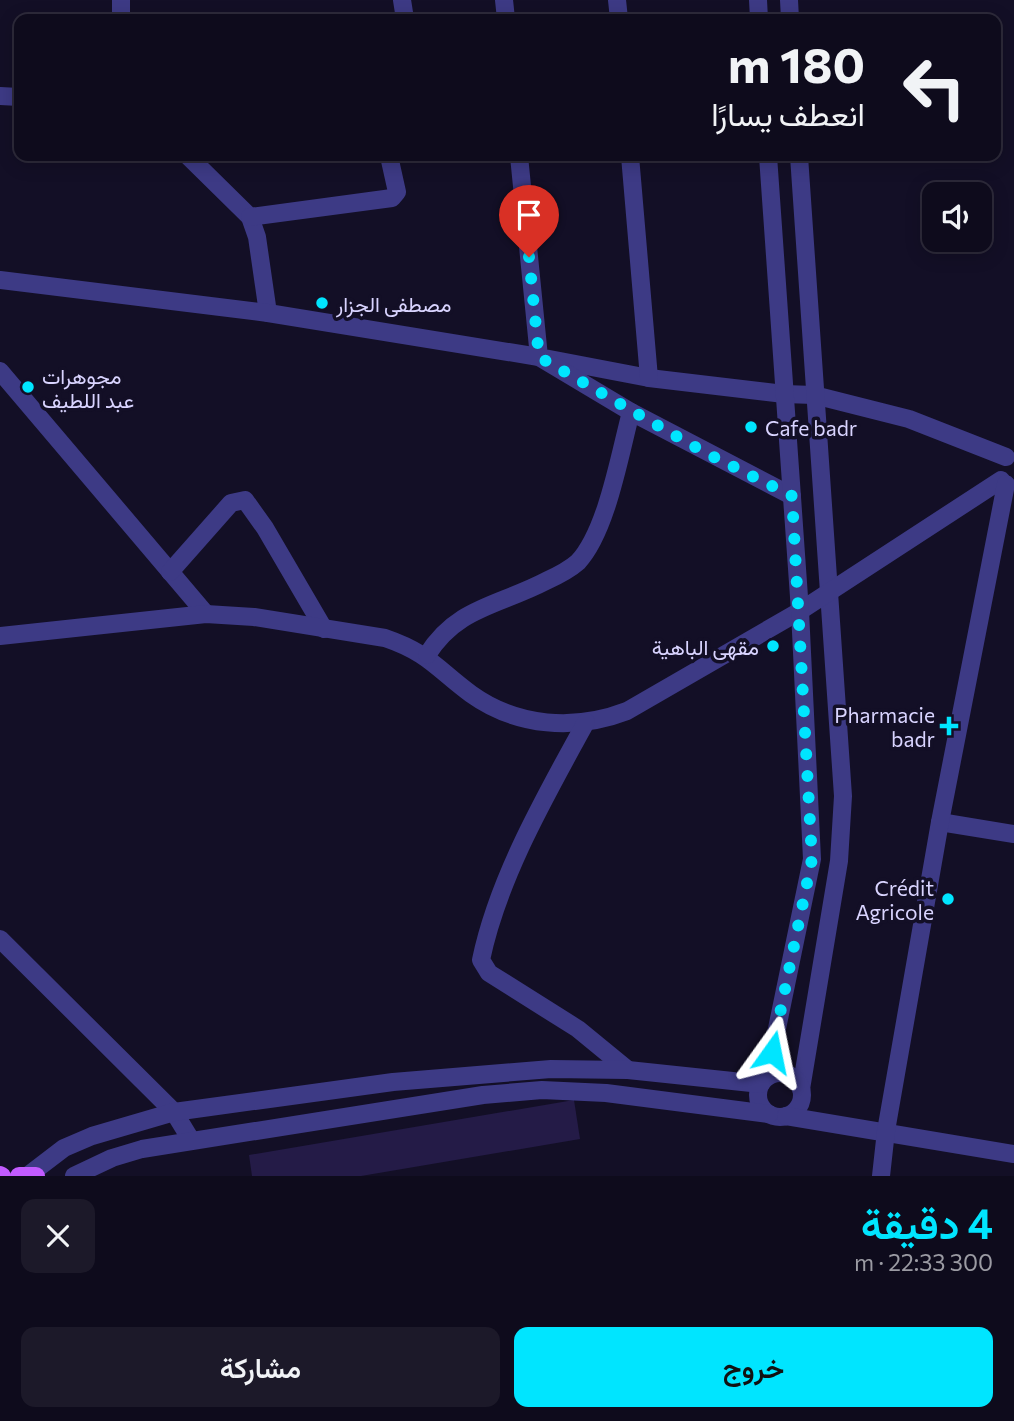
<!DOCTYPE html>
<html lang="ar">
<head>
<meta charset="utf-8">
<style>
  :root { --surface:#0e0b1c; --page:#1c1929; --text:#f1f3f6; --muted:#9b9ba3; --line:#2e2b3b; --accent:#00e5ff }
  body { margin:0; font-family:Commissioner,Vazirmatn,sans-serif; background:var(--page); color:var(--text); direction:rtl; height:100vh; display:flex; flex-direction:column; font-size:26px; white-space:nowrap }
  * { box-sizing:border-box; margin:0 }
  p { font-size:23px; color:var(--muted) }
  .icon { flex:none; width:38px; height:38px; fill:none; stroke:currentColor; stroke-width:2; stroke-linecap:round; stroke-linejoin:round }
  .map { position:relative; height:1176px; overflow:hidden; direction:ltr }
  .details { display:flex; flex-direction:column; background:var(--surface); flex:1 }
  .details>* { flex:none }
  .top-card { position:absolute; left:14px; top:14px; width:987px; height:147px; border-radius:14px; box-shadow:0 4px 18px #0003,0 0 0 2px var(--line); direction:rtl; background:#0e0b1c; color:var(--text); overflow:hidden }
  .buttons { position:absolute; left:922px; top:182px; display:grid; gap:14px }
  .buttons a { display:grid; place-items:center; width:70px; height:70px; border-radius:14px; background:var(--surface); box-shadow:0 4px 18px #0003,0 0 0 2px var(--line); font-size:35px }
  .pin { position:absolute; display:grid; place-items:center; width:60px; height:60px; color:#fff; margin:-72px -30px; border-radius:50% 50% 50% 0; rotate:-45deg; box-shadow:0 0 7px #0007 }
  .pin .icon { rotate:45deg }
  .me { position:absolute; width:77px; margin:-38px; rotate:12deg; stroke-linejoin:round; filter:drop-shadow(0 0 5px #0008) }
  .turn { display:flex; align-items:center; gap:24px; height:147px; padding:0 21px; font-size:32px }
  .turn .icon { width:91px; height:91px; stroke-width:2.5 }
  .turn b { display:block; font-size:49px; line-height:60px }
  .round { display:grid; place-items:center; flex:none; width:74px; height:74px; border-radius:14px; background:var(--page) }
  .summary { display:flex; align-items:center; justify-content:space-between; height:119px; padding:0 21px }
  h1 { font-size:42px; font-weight:600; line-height:52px; color:var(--accent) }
  .cta { display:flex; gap:14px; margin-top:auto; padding:14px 21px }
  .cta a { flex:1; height:80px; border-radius:14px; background:var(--accent); color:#111; font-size:28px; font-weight:600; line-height:80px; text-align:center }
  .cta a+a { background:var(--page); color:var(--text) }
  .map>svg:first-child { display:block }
  .building { fill:#241b47 }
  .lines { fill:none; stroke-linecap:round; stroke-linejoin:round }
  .street { stroke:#3d3a85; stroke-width:18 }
  .primary { stroke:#c25bff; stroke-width:18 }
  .route { stroke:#00e5ff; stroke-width:12; stroke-dasharray:0 21.6 }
  .poi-dot { fill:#00e5ff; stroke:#130f26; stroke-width:2.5 }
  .labels { text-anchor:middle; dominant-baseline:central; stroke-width:7; stroke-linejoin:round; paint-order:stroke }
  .poi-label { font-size:21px; fill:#d9d4ff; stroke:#130f26; text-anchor:start }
</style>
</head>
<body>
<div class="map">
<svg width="1014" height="1176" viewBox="0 0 1014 1176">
  <rect width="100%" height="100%" fill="#130f26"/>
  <polygon class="building" points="574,1100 580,1139 361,1176 252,1176 249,1155"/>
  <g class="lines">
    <g class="street">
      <polyline points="121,0 121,19"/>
      <polyline points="402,0 405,19"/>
      <polyline points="504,0 506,19"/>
      <polyline points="617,0 619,19"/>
      <polyline points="758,0 759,19"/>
      <polyline points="789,0 790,19"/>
      <polyline points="0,96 19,97"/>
      <polyline points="188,156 250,217 257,237 268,313"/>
      <polyline points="519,156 539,357 649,378 784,394 814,395 909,419 1006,457"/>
      <polyline points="630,156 649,378"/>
      <polyline points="799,156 843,796 839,861 801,1089"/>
      <polyline points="250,217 392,198 397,192 389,156"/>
      <polyline points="0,280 268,313 539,357 631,412 792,496"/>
      <polyline points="0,371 206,614"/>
      <polyline points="170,572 231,503 245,500 265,528 324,629"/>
      <path d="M0,636L206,614L254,617L385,638C429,653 437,669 471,694C517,727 575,731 627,711L800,611L1001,480"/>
      <path d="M427,655C457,607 498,606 546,581C557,576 569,570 578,562C607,531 620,453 631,412"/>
      <path d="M586,722C546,795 498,878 481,960L489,973L578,1029L628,1070"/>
      <polyline points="940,822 1014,834"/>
      <polyline points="0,939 174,1112 191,1140"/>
      <circle cx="780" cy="1095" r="22"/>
      <polyline points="767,1077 812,859 800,611 768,156"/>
      <polyline points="786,1116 1014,1154"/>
      <polyline points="30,1174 64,1148 92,1136 174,1112 393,1082 551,1069 628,1070 761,1084"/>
      <polyline points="74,1176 112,1158 142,1149 483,1095 542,1090 606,1093 769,1114"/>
      <polyline points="881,1176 886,1131 940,822 1006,484"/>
    </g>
    <g class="primary">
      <polyline points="0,1175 2,1176"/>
      <polyline points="19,1176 36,1176"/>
    </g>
  </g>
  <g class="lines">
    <polyline class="route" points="529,257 539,357 702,451 792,496 812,859 772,1052"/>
  </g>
  <g class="poi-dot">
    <circle cx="322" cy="303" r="7"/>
    <circle cx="28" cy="387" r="7"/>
    <circle cx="751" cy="427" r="7"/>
    <circle cx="773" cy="646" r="7"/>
    <path d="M945.5 715.5h7v7h7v7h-7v7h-7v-7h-7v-7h7z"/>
    <circle cx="948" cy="899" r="7"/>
  </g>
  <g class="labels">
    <g class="poi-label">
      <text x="336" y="303">مصطفى الجزار</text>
      <text x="42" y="375">مجوهرات<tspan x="42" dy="24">عبد اللطيف</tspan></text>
      <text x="765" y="427">Cafe badr</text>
      <text x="759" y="646" text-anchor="end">مقهى الباهية</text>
      <text x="935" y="714" text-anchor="end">Pharmacie<tspan x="935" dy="24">badr</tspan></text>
      <text x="934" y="887" text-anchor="end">Crédit<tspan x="934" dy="24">Agricole</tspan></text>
    </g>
  </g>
</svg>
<div class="buttons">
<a><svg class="icon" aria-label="sound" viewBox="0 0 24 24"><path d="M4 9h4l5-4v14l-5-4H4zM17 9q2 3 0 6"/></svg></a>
</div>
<div class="pin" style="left:529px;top:257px;background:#d93025"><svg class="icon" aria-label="arrive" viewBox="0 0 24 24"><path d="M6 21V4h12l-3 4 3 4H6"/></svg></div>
<svg class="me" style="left:772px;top:1052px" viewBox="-20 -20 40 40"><path d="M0-17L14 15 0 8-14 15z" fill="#00e5ff" stroke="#fff" stroke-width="4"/></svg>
<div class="top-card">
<div class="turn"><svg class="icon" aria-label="left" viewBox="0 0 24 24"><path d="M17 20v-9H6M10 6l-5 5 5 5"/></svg><div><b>180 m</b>انعطف يسارًا</div></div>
</div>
</div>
<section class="details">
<div class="summary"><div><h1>4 دقيقة</h1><p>300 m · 22:33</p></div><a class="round"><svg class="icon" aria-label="close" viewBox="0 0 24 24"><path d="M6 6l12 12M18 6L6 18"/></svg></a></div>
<div class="cta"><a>خروج</a><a>مشاركة</a></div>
</section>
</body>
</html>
